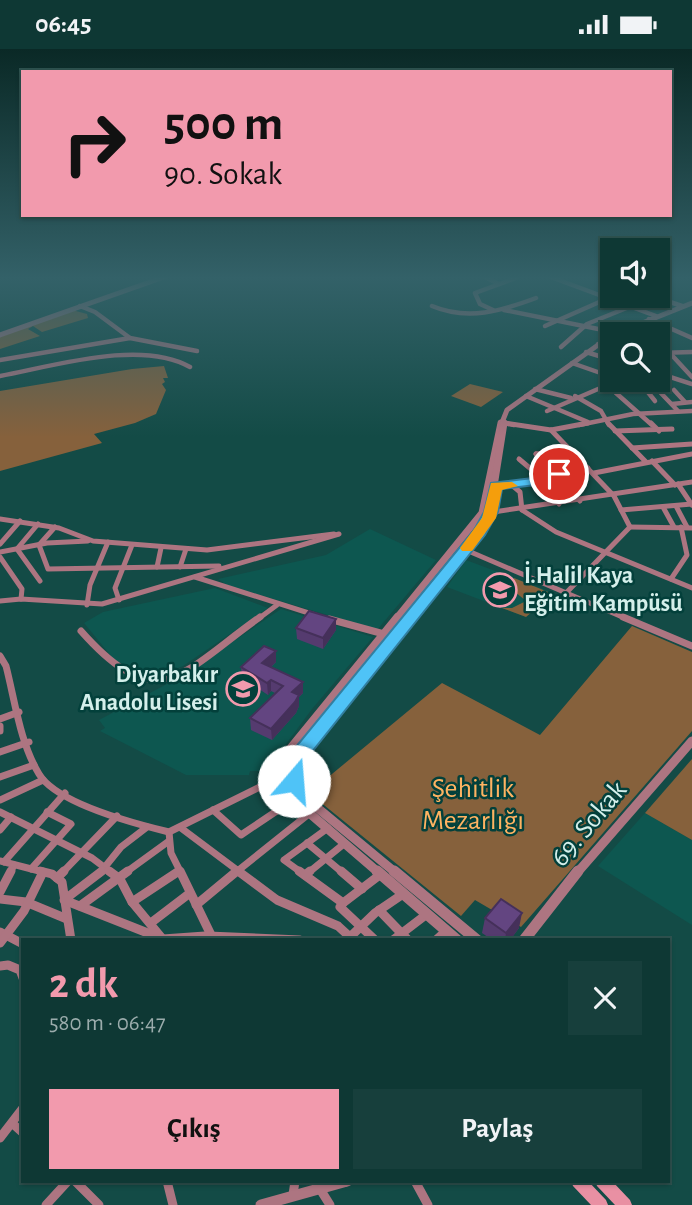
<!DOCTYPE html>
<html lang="tr">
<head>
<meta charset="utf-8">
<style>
  :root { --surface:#0e3834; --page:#173f3c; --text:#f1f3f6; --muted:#9bacac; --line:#2e524f; --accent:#f29aad }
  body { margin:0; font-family:"Alegreya Sans",sans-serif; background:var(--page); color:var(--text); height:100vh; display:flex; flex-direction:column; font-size:26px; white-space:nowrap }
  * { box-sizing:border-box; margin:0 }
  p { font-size:23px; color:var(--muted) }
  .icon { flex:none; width:38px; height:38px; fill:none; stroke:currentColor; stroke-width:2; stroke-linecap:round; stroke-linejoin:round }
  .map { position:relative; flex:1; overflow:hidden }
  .side { position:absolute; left:21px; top:889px; width:649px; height:245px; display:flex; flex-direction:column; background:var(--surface); border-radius:0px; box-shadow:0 2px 5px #0004,0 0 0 2px var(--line) }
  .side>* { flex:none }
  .hud { position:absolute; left:21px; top:21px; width:651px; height:147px; border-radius:0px; box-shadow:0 2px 5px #0004,0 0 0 2px var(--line); background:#f29aad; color:#111; overflow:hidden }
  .buttons { position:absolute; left:600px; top:189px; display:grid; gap:14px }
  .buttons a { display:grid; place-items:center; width:70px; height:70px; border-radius:0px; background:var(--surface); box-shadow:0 2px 5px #0004,0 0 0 2px var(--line); font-size:35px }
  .pin { position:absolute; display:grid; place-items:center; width:60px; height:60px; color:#fff; margin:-30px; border:4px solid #fff; border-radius:50%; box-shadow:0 2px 7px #0007 }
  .me { position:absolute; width:77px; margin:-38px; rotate:18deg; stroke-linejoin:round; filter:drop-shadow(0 0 5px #0008) }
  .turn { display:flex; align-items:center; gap:24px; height:147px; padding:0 28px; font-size:32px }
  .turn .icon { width:91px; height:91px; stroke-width:2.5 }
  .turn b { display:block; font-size:49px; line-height:60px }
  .round { display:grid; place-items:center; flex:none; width:74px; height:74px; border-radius:0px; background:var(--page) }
  .summary { display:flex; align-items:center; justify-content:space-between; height:119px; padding:0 28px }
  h1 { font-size:42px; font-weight:700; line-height:52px; color:var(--accent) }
  .button { display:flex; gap:14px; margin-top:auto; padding:14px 28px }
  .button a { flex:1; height:80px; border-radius:0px; background:var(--accent); color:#111; font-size:28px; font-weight:700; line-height:80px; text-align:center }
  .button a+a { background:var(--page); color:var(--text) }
  .status { display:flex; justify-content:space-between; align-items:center; height:49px; padding:0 35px; background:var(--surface); direction:ltr }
  .status svg { height:19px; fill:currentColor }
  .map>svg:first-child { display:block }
  .built { fill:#0d5750 }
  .green { fill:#86613c }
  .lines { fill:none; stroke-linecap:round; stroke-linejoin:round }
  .minor-far3 { stroke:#ad7581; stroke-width:4.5 }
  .minor-far2 { stroke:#ad7581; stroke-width:5 }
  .minor-far1 { stroke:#ad7581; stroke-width:7 }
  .minor { stroke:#ad7581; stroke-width:9 }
  .tertiary-far3 { stroke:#ad7581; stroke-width:5 }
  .tertiary-far2 { stroke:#ad7581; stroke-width:7 }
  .tertiary-far1 { stroke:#ad7581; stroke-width:9 }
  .tertiary { stroke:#ad7581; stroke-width:11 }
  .secondary { fill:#e990a3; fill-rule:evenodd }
  .wall { fill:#553b6f }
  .shaded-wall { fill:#45305a }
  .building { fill:#634581; stroke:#45305a; stroke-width:2 }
  .route { fill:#4fc3f7; stroke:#337fa1; stroke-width:2 }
  .slow { fill:#f59e0b }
  .labels { text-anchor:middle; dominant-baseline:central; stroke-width:5; stroke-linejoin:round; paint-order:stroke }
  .poi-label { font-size:24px; font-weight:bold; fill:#d4efeb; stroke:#03403b; text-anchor:start }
  .near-park-label { font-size:28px; fill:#feb362; stroke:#03403b }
  .near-street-label { font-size:28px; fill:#d4efeb; stroke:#03403b }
</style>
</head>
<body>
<div class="status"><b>06:45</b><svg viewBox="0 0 49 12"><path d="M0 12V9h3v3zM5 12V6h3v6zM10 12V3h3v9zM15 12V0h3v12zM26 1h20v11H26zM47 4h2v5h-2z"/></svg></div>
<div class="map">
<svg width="692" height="1156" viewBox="0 0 692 1156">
  <rect width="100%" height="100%" fill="#134b46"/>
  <g class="built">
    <polygon points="370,480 436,511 377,581 227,536 218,530 326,506"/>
    <polygon points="466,511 554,544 526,568 447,538"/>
    <polygon points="215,539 268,559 183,617 156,628 141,625 116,613 84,574 103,563"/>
    <polygon points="281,560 373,588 312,660 266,722 250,722 249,726 186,726 100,682 105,679 99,671 182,627"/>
    <polygon points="645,764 692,791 692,876 598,817"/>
  </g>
  <g class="green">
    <polygon points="72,261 87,265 88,269 42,283 33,277 28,280 40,287 0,300 0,288"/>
    <polygon points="164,317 168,329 163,329 165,333 162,335 166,341 156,365 135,374 94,385 102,394 0,422 0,342 132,320"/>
    <polygon points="470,335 503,343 481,358 451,347"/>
    <polygon points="514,529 553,545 526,568 502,559 512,559 526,552 508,537"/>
    <polygon points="632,577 692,603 692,682 521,878 475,851 461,867 309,744 442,634 540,686"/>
    <polygon points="692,710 692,791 645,764"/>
  </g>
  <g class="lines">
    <g class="minor-far3">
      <polyline points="483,227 499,235"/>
      <polyline points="548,227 656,267"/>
      <polyline points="597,227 612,232"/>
      <polyline points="652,247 682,257"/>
      <polyline points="80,257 95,263 130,289 197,302"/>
      <path d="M432,257C468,272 501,262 536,249"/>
      <polyline points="493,261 480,255 475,244 516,229"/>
      <polyline points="504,261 618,284"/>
      <polyline points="649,270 692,289"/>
      <polyline points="635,276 653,285"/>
      <polyline points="545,277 613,247"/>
      <polyline points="658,288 668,294 668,302"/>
      <polyline points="598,295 612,300"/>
      <polyline points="561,298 587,275 629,258"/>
      <polyline points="668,302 692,328"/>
      <polyline points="586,303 612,311"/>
      <polyline points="658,304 692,303"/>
      <polyline points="0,311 130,289"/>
      <polyline points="572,314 612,328"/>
      <polyline points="658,324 692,335"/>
      <path d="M0,327C54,317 141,290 190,318"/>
      <polyline points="620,331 647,342 658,341 678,362"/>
      <polyline points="632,337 616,344 652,376"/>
      <polyline points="535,340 571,349"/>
      <polyline points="674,341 685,353"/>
      <polyline points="647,342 655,352"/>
      <polyline points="526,347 588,373"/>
      <polyline points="575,347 601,362 609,376"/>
      <polyline points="672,355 692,353"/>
      <polyline points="547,362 619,331"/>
      <polyline points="504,374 514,376"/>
      <polyline points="579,376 633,365 692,362"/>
    </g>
    <g class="minor-far2">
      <polyline points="504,374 551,381 588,374"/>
      <polyline points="608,374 646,413"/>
      <polyline points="651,374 659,382"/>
      <polyline points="551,381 614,447 630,478 567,543"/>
      <polyline points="615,382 672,380"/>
      <polyline points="632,399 692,395"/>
      <polyline points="536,405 580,452"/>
      <polyline points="536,405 571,401"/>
      <polyline points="519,410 544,431"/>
      <polyline points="652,412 675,436"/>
      <polyline points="594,424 692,405"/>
      <polyline points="540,431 559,455"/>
      <polyline points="678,435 692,456"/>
      <polyline points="496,437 531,433 588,419"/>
      <polyline points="513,437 520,443 522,461"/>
      <polyline points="676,457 687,478"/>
      <polyline points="663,458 674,478"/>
      <polyline points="522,461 556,483 692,539"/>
      <polyline points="621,461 692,455"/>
      <polyline points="487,464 692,433"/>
      <polyline points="0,470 59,479 93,492 207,501 334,485"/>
      <polyline points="38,475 17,500 40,532"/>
      <polyline points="55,478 39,496 48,520 219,517"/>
      <polyline points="630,478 692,479"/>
      <polyline points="0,495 20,472"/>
      <polyline points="466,501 627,570"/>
      <polyline points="0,503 47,494 88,492"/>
      <polyline points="0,508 22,540 21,550"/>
      <polyline points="157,518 161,499"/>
      <polyline points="180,518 186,500"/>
      <polyline points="195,528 315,566"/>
      <polyline points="671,530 687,506 681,478"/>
      <polyline points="119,551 115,539 132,496"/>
      <polyline points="0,552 21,550 102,555 339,485"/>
      <polyline points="87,556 90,536 108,493"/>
      <polyline points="258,570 277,556"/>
    </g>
    <g class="minor-far1">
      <polyline points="623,568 692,597"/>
      <polyline points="329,570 384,585"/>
      <path d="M81,582C159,670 183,622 260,568"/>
      <path d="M0,607L6,617C15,652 20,694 39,725C57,755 136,775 169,783L274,731L294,732"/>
      <polyline points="0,670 19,663"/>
      <polyline points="0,677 0,682"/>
      <polyline points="0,703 29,693"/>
      <polyline points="0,728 34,716"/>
      <polyline points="0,751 43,731"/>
      <polyline points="213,761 241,786 293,751"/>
      <polyline points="0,763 92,809 112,824"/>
      <polyline points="181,779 241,824"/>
      <polyline points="0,781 11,768"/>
      <polyline points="169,783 171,804 181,824"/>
      <polyline points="307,794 343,824"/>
      <polyline points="0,812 47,824"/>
      <polyline points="4,813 65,744"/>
      <polyline points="31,820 71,775 47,763"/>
      <polyline points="10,824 14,816"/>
      <polyline points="62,824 117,767"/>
      <polyline points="100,824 121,798 147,778"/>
      <polyline points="125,824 169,792"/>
      <polyline points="176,824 179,822"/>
      <polyline points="235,824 310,764"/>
      <polyline points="302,824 284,811 328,779"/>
      <polyline points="308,824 345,794"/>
    </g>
    <g class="minor">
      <polyline points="40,822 52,825 62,833 71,891"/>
      <polyline points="102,822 64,851 163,890 205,887"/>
      <polyline points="109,822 120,830 132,853 161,888"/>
      <polyline points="180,822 211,886"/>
      <polyline points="238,822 277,851 338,877 350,888 347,891"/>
      <polyline points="299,822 343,854 381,825"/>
      <polyline points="341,822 362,840"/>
      <polyline points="305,826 310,822"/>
      <polyline points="57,829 64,822"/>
      <polyline points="0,843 11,822"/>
      <polyline points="0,850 26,853 67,870"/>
      <polyline points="132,853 179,822"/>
      <polyline points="343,854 340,858 375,891"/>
      <polyline points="196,856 237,822"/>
      <polyline points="80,857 128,822"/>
      <polyline points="379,861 408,891"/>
      <polyline points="152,873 190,844"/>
      <polyline points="0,883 23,895"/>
      <polyline points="208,887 300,891"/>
      <polyline points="350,888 375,864 403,845"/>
      <polyline points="393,891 427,865"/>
      <polyline points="436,891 446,882"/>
      <polyline points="0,894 24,862 43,823"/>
      <polyline points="0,917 8,916 20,921 23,929"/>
      <polyline points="13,1075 23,1084"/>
      <polyline points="0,1089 23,1059"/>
      <polyline points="75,1132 99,1156"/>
      <polyline points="167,1132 173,1156"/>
      <polyline points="415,1132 428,1156"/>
      <polyline points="320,1140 330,1156"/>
      <polyline points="293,1146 295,1132"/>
      <polyline points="46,1156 68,1132"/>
    </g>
    <g class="tertiary-far3">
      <polyline points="615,285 692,254"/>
      <polyline points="0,286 167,227"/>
      <polyline points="501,376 507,361 612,286"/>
    </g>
    <g class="tertiary-far2">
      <polyline points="396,570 482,464 501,374"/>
      <polyline points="408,570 489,469 504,374"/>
    </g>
    <g class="tertiary-far1">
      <polyline points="379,824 278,737 274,720 398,568"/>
      <path d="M396,824L303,747C294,735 291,725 296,710L410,568"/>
      <polyline points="577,824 692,692"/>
    </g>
    <g class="tertiary">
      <polyline points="377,822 457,891"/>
      <polyline points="394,822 477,891"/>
      <polyline points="524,891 578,822"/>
      <polyline points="261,1156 347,1132"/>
    </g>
    <g class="secondary">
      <polygon points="571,1132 588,1132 606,1151 608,1156 591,1156 573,1137"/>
      <polygon points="595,1132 612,1132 630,1151 632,1156 615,1156 597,1137"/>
    </g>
  </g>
  <g class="wall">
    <polygon points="296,579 336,581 323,600 297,590"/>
    <polygon points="276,602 276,613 271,618 303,644 299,648 299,657 296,664 272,691 251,681 250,669 275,644 271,642 268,646 242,629 241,618"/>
    <polygon points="485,869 519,879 510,891 492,891 482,884"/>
  </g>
  <g class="shaded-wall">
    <polygon points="336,570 336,581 323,600 323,589"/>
    <polygon points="276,602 276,613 263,625 262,614"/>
    <polygon points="271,631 271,642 268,646 267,634"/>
    <polygon points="303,633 303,644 299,648 299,657 296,664 272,691 271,680 292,643"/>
    <polygon points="522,864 519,879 510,891 505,891 506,884"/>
  </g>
  <g class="building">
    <polygon points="309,562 336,570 323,589 296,579"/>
    <polygon points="264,597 276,602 262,614 303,633 292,643 299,646 295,653 271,680 250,669 283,637 271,631 267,634 241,618"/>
    <polygon points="501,850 522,864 506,884 485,869"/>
  </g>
  <linearGradient id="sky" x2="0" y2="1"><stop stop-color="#0a2926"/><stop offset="0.59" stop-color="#336168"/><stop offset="1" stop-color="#336168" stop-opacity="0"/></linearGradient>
  <rect width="692" height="388" fill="url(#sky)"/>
  <polygon class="route" points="559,421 563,422 563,427 544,435 502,440 498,463 485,486 304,713 300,737 287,737 282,721 290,705 474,481 484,463 491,434 541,428"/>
  <polygon class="slow" points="512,433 518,437 502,441 496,469 472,502 462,502 460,499 482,469 491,434"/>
  <defs>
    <symbol id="school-ring" viewBox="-11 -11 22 22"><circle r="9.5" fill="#03403b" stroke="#f29aad" stroke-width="1.5"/><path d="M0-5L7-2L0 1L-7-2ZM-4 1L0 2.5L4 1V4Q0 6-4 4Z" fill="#f29aad"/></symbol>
  </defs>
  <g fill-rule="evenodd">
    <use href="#school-ring" x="481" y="522" width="38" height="38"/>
    <use href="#school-ring" x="224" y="621" width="38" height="38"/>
  </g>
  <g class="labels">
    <g class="poi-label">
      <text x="524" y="527">İ.Halil Kaya<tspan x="524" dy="28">Eğitim Kampüsü</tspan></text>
      <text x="218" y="626" text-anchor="end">Diyarbakır<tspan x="218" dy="28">Anadolu Lisesi</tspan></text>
    </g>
    <g class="near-park-label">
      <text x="473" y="740">Şehitlik<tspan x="473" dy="32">Mezarlığı</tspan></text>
    </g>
    <g class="near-street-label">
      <text transform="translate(589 775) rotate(-50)">69. Sokak</text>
    </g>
  </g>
</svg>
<div class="buttons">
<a><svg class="icon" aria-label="sound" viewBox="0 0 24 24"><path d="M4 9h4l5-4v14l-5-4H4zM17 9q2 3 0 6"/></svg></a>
<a><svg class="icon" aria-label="search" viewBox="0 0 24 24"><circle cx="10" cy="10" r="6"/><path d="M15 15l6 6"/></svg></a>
</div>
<div class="pin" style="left:559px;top:425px;background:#d93025"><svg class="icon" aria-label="arrive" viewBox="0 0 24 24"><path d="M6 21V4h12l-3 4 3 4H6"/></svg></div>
<svg class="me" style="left:294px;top:732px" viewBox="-20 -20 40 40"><circle r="19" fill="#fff"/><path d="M0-13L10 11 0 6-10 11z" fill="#4fc3f7"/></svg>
<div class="hud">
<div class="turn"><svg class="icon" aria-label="right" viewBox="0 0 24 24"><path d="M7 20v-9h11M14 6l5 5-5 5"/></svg><div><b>500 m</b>90. Sokak</div></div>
</div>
<section class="side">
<div class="summary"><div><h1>2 dk</h1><p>580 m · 06:47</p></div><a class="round"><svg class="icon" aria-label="close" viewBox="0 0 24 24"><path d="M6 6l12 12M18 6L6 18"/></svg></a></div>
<div class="button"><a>Çıkış</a><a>Paylaş</a></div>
</section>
</div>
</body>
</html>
